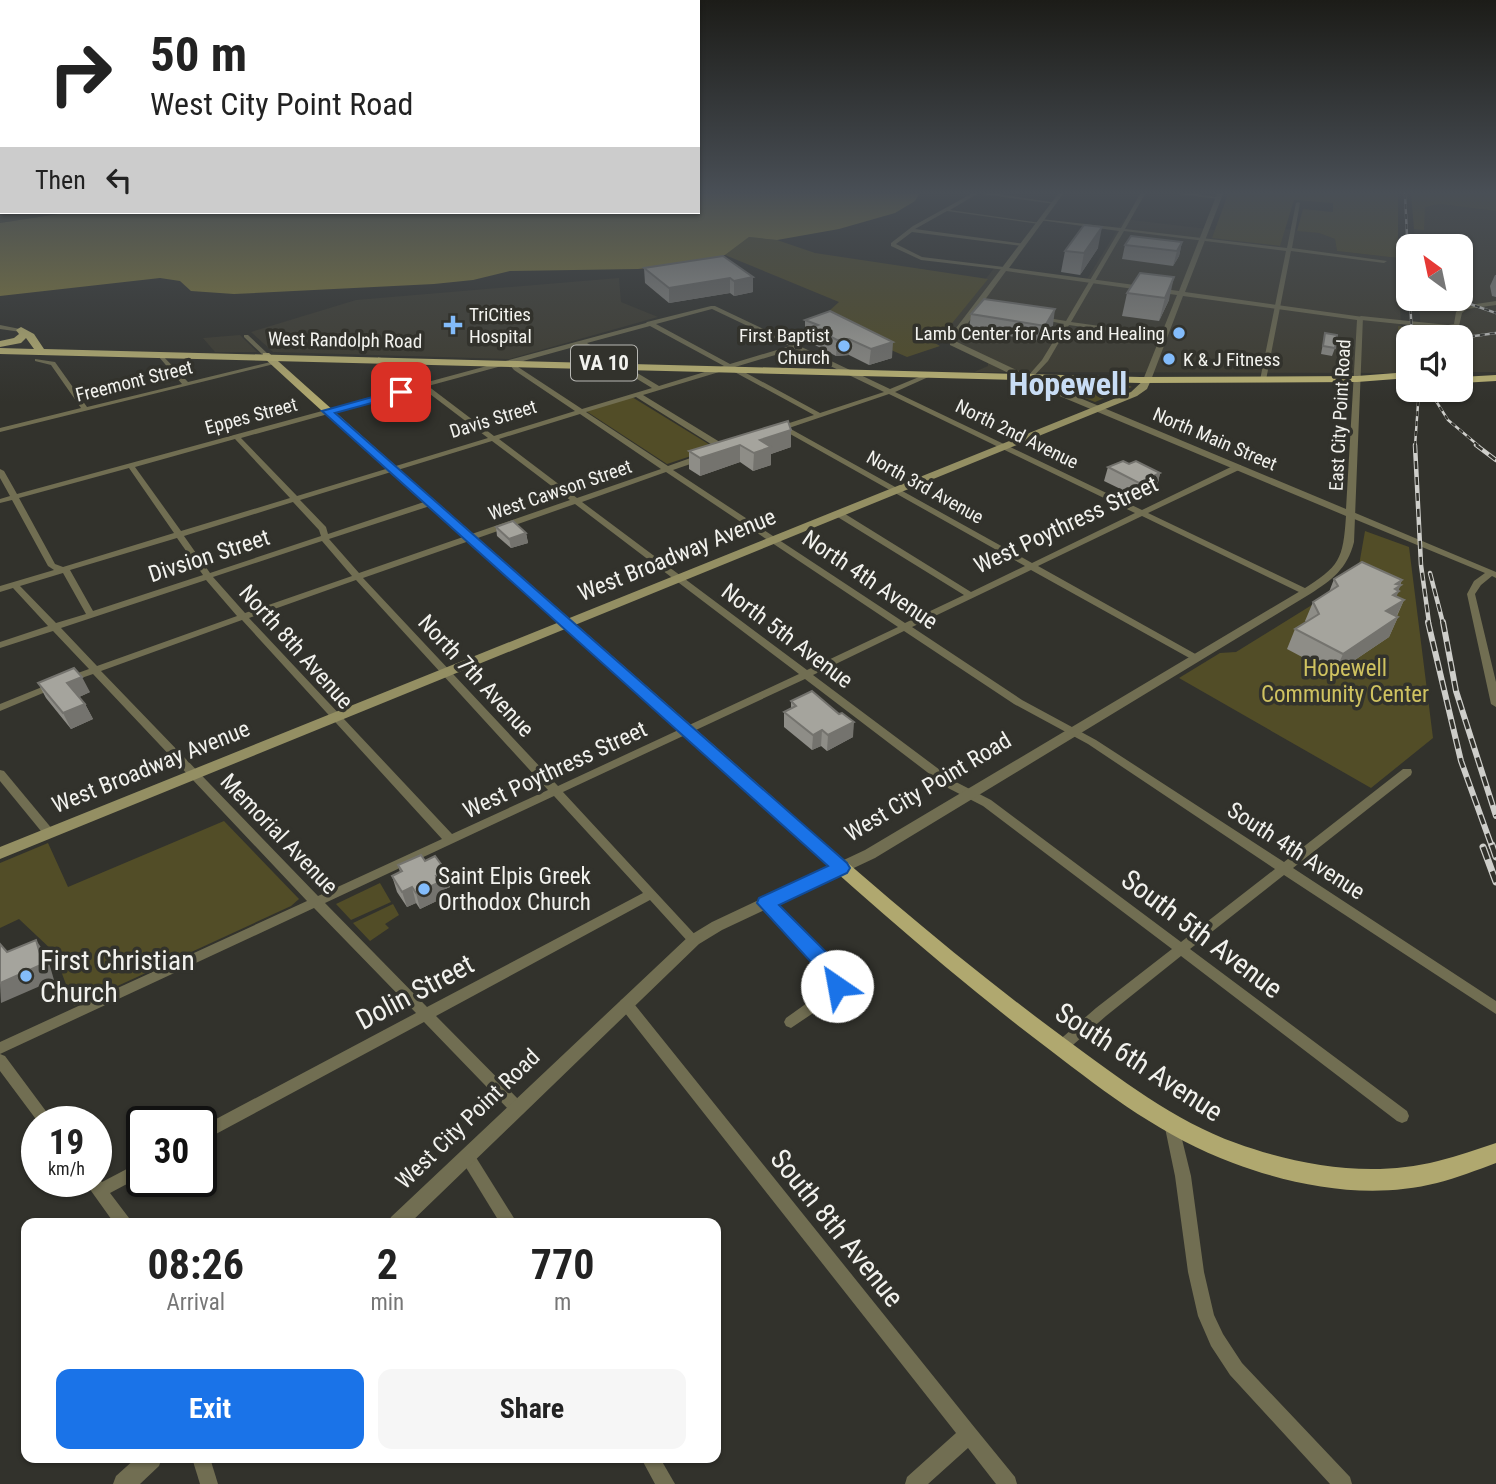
<!DOCTYPE html>
<html lang="en">
<head>
<meta charset="utf-8">
<style>
  :root { --surface:#fff; --page:#f6f6f6; --text:#222; --muted:#767676; --accent:#1a73e8 }
  body { margin:0; font-family:"Roboto Condensed",sans-serif; background:var(--page); color:var(--text); height:100vh; display:flex; flex-direction:column; font-size:26px; white-space:nowrap }
  * { box-sizing:border-box; margin:0 }
  p { font-size:23px; color:var(--muted) }
  .icon { flex:none; width:38px; height:38px; fill:none; stroke:currentColor; stroke-width:2; stroke-linecap:round; stroke-linejoin:round }
  .map { position:relative; flex:1; overflow:hidden }
  .side { position:absolute; left:21px; top:1218px; width:700px; height:245px; display:flex; flex-direction:column; background:var(--surface); border-radius:14px; box-shadow:0 2px 5px #0004 }
  .side>* { flex:none }
  .guide { position:absolute; left:0px; top:0px; width:700px; height:214px; box-shadow:0 2px 5px #0004; background:#fff; color:var(--text); overflow:hidden }
  .needle { width:46px; rotate:327deg }
  .controls { position:absolute; left:1396px; top:234px; display:grid; gap:14px }
  .controls a { display:grid; place-items:center; width:77px; height:77px; border-radius:14px; background:var(--surface); box-shadow:0 2px 5px #0004; font-size:35px }
  .speed { position:absolute; left:21px; top:1106px; display:flex; gap:14px; font-size:35px; font-weight:700; text-align:center }
  .speed>* { display:grid; place-content:center; width:91px; height:91px; border-radius:50%; background:var(--surface); box-shadow:0 2px 5px #0004; line-height:1 }
  .speed small { font-size:18px; font-weight:400 }
  .speed .limit { border:4px solid #111; border-radius:10px; background:#fff; color:#111 }
  .pin { position:absolute; display:grid; place-items:center; width:60px; height:60px; color:#fff; margin:-30px; border-radius:14px; box-shadow:0 4px 10px #0006 }
  .me { position:absolute; width:77px; margin:-38px; rotate:327deg; stroke-linejoin:round; filter:drop-shadow(0 0 5px #0008) }
  .turn { display:flex; align-items:center; gap:24px; height:147px; padding:0 35px; font-size:32px }
  .turn .icon { width:91px; height:91px; stroke-width:2.5 }
  .turn b { display:block; font-size:49px; line-height:60px }
  .then { display:flex; align-items:center; height:66px; padding:0 35px; background:#0003; gap:14px; font-size:26px }
  .eta { display:flex; justify-content:space-evenly; align-items:center; height:119px; text-align:center }
  .eta b { font-size:42px; font-weight:700; line-height:49px }
  .primary-button { display:flex; gap:14px; margin-top:auto; padding:14px 35px }
  .primary-button a { flex:1; height:80px; border-radius:14px; background:var(--accent); color:#fff; font-size:28px; font-weight:700; line-height:80px; text-align:center }
  .primary-button a+a { background:var(--page); color:var(--text) }
  .map>svg:first-child { display:block }
  .built { fill:#3e3c30 }
  .green { fill:#524d27 }
  .water { fill:#89803b }
  .lines { fill:none; stroke-linecap:round; stroke-linejoin:round }
  .minor { fill:#716e52; fill-rule:evenodd }
  .tertiary { fill:#716e52; fill-rule:evenodd }
  .secondary { fill:#948f63; fill-rule:evenodd }
  .primary { fill:#b0a86f; fill-rule:evenodd }
  .trunk { fill:#bcb474; fill-rule:evenodd }
  .rail-far3-casing { stroke:#cececa; stroke-width:2.5 }
  .rail-far2-casing { stroke:#cececa; stroke-width:4.5 }
  .rail-far1-casing { stroke:#cececa; stroke-width:6 }
  .rail-casing { stroke:#cececa; stroke-width:7 }
  .rail-far3 { stroke:#32322c; stroke-width:2; stroke-dasharray:5; stroke-linecap:butt }
  .rail-far2 { stroke:#32322c; stroke-width:2.5; stroke-dasharray:8; stroke-linecap:butt }
  .rail-far1 { stroke:#32322c; stroke-width:3.5; stroke-dasharray:10; stroke-linecap:butt }
  .rail { stroke:#32322c; stroke-width:4.5; stroke-dasharray:13; stroke-linecap:butt }
  .wall { fill:#8e8d87 }
  .shaded-wall { fill:#74736e }
  .building { fill:#a5a49d; stroke:#74736e; stroke-width:2 }
  .route { fill:#1a73e8; stroke:#114b97; stroke-width:2 }
  .poi-dot { fill:#83bcfb; stroke:#32322c; stroke-width:2.5 }
  .labels { text-anchor:middle; dominant-baseline:central; stroke-width:7; stroke-linejoin:round; paint-order:stroke }
  .far-poi-label { font-size:19px; fill:#f2f2ee; stroke:#32322c; text-anchor:start }
  .far-street-label { font-size:19px; fill:#f2f2ee; stroke:#32322c }
  .shield { fill:#32322c; stroke:#b8b8b4; stroke-width:2 }
  .shield-label { font-size:21px; font-weight:bold; fill:#f2f2ee }
  .street-label { font-size:23px; fill:#f2f2ee; stroke:#32322c }
  .park-label { font-size:23px; fill:#cfc260; stroke:#32322c }
  .poi-label { font-size:23px; fill:#f2f2ee; stroke:#32322c; text-anchor:start }
  .near-street-label { font-size:28px; fill:#f2f2ee; stroke:#32322c }
  .near-poi-label { font-size:28px; fill:#f2f2ee; stroke:#32322c; text-anchor:start }
  .far-town-label { font-size:32px; font-weight:bold; fill:#c9ddf5; stroke:#32322c }
</style>
</head>
<body>
<div class="map">
<svg width="1496" height="1484" viewBox="0 0 1496 1484">
  <rect width="100%" height="100%" fill="#32322c"/>
  <g class="built">
    <polygon points="1440,204 1496,211 1496,372 1461,372 1461,338 1421,338 1419,299 1461,299 1461,247 1415,247 1414,229 1424,229 1424,207"/>
    <polygon points="1124,219 1215,230 1213,237 1279,246 1285,229 1319,233 1335,239 1337,251 1398,258 1403,373 974,372 988,366 988,361 939,339 995,267 1087,279"/>
    <polygon points="619,278 621,302 658,317 509,359 273,352 251,332 356,300"/>
    <polygon points="240,335 257,352 215,352 203,338"/>
  </g>
  <g class="green">
    <polygon points="0,194 2,212 71,212 0,223"/>
    <polygon points="1228,194 1398,194 1398,258 1337,251 1335,239 1319,233 1297,231 1303,209 1333,212 1333,203 1294,200 1280,246 1212,238"/>
    <polygon points="1411,194 1496,194 1496,211 1440,204 1425,207 1424,230 1414,229"/>
    <polygon points="749,237 777,240 815,253 988,279 936,343 933,342 940,346 907,357 820,319 839,302 725,255"/>
    <polygon points="1398,326 1407,327 1409,373 1399,373"/>
    <polygon points="1055,383 1125,384 1132,387 1095,402 1054,386"/>
    <polygon points="632,397 715,448 667,464 586,411"/>
    <polygon points="1365,531 1409,547 1433,738 1371,788 1179,678 1220,653 1236,652 1349,582 1358,571"/>
    <polygon points="224,821 299,899 291,906 74,1006 54,952 19,919 0,928 0,863 48,843 68,887"/>
    <polygon points="380,883 391,902 351,920 336,904"/>
    <polygon points="393,904 399,915 385,924 389,928 370,941 353,923"/>
  </g>
  <polygon class="water" points="698,194 919,194 915,201 895,213 839,229 777,240 749,237 725,255 702,262 638,269 510,271 473,280 434,284 234,294 191,291 180,281 160,278 0,296 0,223 71,212 698,212"/>
  <g class="lines">
    <g class="minor">
      <polygon points="971,194 977,194 950,210 1041,223 1039,224 947,211 915,229 1025,244 1022,246 912,232 896,244 922,257 1004,267 1006,270 921,260 891,246 891,243 913,226"/>
      <polygon points="982,194 998,194 1057,203 1055,204"/>
      <polygon points="1140,194 1145,194 1125,229 1287,248 1296,203 1298,202 1300,203 1292,248 1387,261 1384,263 1291,251 1266,380 1263,382 1260,380 1286,251 1124,231 1071,322 1164,335 1167,337 1164,339 1069,325 1048,361 1032,378 1028,378 1028,376 1042,360 1064,324 1039,319 1042,317 1066,321 1119,231 1039,220 1041,219 1121,228"/>
      <polygon points="1178,194 1197,194 1221,198 1219,199"/>
      <polygon points="1496,301 1496,305 1467,309 1462,313 1459,326 1448,329 1361,320 1358,318 1361,316 1448,325 1454,324 1456,312 1463,306"/>
      <path d="M711,306H715L890,389L931,372H935V374L895,392L1142,510L1235,465H1241V469L1148,513L1309,590V594H1303L1142,516L1038,566L1199,656L1201,658L1199,660H1193L1031,570L912,627L1022,700L1096,740L1284,862L1403,769H1411L1412,772L1411,775L1293,868L1496,1001V1014L1284,875L1190,949L1407,1111L1409,1116L1407,1121L1402,1123L1397,1121L1181,956L1106,1016L1066,1051L1061,1053L1056,1051L1054,1047L1056,1043L1096,1008L1172,949L983,806L948,788L805,679L563,792L700,940L698,944L694,945L690,944L650,900L436,1016L522,1103L524,1108L522,1113L517,1115L512,1113L424,1022L201,1142V1127L416,1013L314,908L0,1054L5,1056L54,1122H38L0,1071V1042L307,901L93,674L70,682H64L62,680L64,678L89,669L53,631L0,648V642L48,626L13,588L0,592V586L54,570L48,566L12,500L0,503V499L10,496L0,478V469L4,471L17,494L418,385L391,364L378,359V357L395,362L424,383L646,323L647,322ZM712,309L790,346L730,364L656,324ZM650,326L724,366L659,386L587,343ZM581,345L652,388L582,409L515,365L516,363ZM795,349L884,392L820,413L735,367ZM509,364L514,370L575,411L494,436L428,386ZM729,369L814,415L774,428V432L783,430L1025,566L971,592L842,512H836V516L964,595L905,623L673,470L705,459V455H699L668,466L586,412L636,397L722,451H728V447L643,395ZM422,388L488,438L297,496L241,438ZM889,394L1135,513L1032,563L789,428ZM580,414L661,469L577,498L499,439ZM235,439L290,498L181,531L135,467ZM492,441L570,500L359,573L329,539L433,505V501H427L328,534L326,527L300,500ZM129,468L174,533L63,567L55,564L19,498ZM666,472L898,627L807,670L582,502ZM293,502L319,530L321,536L210,573L184,536ZM575,504L799,674L558,786L363,578ZM177,538L203,575L93,611L70,570ZM322,541L352,576L245,613L213,577ZM63,573L86,614L56,623L20,586ZM206,580L237,616L97,666L61,628ZM356,580L548,790L452,834L249,618ZM242,620L442,839L318,896L101,671ZM904,631L1014,704L1088,744L1275,869L1181,942L991,800L956,782L813,675ZM554,796L643,893L427,1007L325,903Z"/>
      <polygon points="244,335 248,335 268,354 268,356 264,356 244,337"/>
      <polygon points="161,354 188,382 275,361 278,363 0,432 0,428 81,408 51,365 35,361 35,359 55,362 87,407 182,384 159,357 159,355"/>
      <polygon points="1347,512 1353,512 1496,572 1496,578 1492,576 1481,585 1475,594 1496,682 1496,707 1491,704 1467,594 1474,581 1485,573 1347,516"/>
      <polygon points="52,683 55,684 57,686 55,688 0,711 0,704"/>
      <polygon points="0,770 4,771 53,830 55,833 53,836 45,836 0,781"/>
      <polygon points="766,898 770,900 842,976 842,991 840,995 791,1028 786,1026 784,1022 786,1018 828,988 828,978 762,906 760,903 762,900"/>
      <polygon points="626,998 631,1000 975,1428 1015,1477 1017,1484 996,1484 968,1448 928,1484 905,1484 907,1477 956,1433 621,1008 619,1004 621,1000"/>
      <polygon points="1171,1116 1176,1118 1178,1123 1191,1176 1204,1272 1214,1315 1223,1334 1242,1363 1350,1477 1352,1484 1330,1484 1230,1375 1211,1346 1198,1316 1188,1272 1175,1176 1164,1123 1166,1118"/>
      <polygon points="467,1149 472,1151 517,1223 500,1223 462,1161 460,1156 462,1151"/>
      <polygon points="142,1161 142,1176 110,1193 129,1218 131,1223 114,1223 84,1181 96,1181 96,1175 102,1182"/>
      <polygon points="192,1458 210,1458 218,1484 200,1484"/>
      <polygon points="641,1458 660,1458 675,1484 655,1484"/>
    </g>
    <g class="tertiary">
      <path d="M1058,194H1063L1009,268L1179,291L1217,194H1223L1185,292L1363,317L1354,542C1347,569 1332,580 1310,594L875,858L722,930L699,944L410,1223H388L391,1217L689,936L712,922L865,850L1302,590C1340,566 1343,560 1346,516L1038,387L950,345V336ZM1006,271L1177,295L1143,380L1147,382L1151,380L1183,296L1357,320L1346,509L1044,383L957,342V338Z"/>
      <polygon points="0,325 25,330 21,332 0,329"/>
      <polygon points="136,1458 162,1458 159,1466 140,1484 113,1484 116,1476"/>
    </g>
    <polygon class="secondary" points="1147,377 1151,380 1147,389 1137,396 0,859 0,847 1131,392"/>
    <path class="primary" d="M263,353H269C434,501 601,645 767,792C864,878 962,963 1067,1040C1119,1078 1174,1121 1236,1143C1299,1166 1372,1178 1438,1161C1458,1156 1477,1149 1496,1143V1163C1477,1170 1457,1178 1437,1183C1370,1200 1297,1187 1233,1163C1165,1138 1107,1094 1050,1050C945,971 848,883 750,795C588,649 424,505 263,357Z"/>
    <g class="trunk">
      <polygon points="21,327 34,334 44,349 1140,377 1357,376 1409,372 1409,378 1357,382 1140,383 0,354 0,348 34,349 26,338 21,343 0,347 0,341 14,338 19,334 16,330"/>
      <polygon points="1496,375 1496,381 1461,383 1461,377"/>
    </g>
    <defs>
      <g id="rail-far3">
        <polyline points="1405,194 1409,278"/>
        <polyline points="1410,299 1412,338"/>
        <polyline points="1456,299 1496,313"/>
        <polyline points="1460,338 1496,333"/>
        <polyline points="1429,390 1448,420 1479,446"/>
        <polyline points="1415,446 1419,390"/>
      </g>
      <g id="rail-far2">
        <polyline points="1415,445 1421,565 1429,623"/>
        <polyline points="1476,445 1496,460"/>
        <polyline points="1430,573 1443,623"/>
      </g>
      <g id="rail-far1">
        <polyline points="1428,622 1461,761 1492,847"/>
        <polyline points="1443,622 1456,691 1496,816"/>
      </g>
      <g id="rail">
        <polyline points="1492,845 1496,857"/>
        <polyline points="1483,847 1496,882"/>
      </g>
    </defs>
    <use href="#rail-far3" class="rail-far3-casing"/>
    <use href="#rail-far2" class="rail-far2-casing"/>
    <use href="#rail-far1" class="rail-far1-casing"/>
    <use href="#rail" class="rail-casing"/>
    <use href="#rail-far3" class="rail-far3"/>
    <use href="#rail-far2" class="rail-far2"/>
    <use href="#rail-far1" class="rail-far1"/>
    <use href="#rail" class="rail"/>
  </g>
  <g class="wall">
    <polygon points="1182,242 1179,256 1173,266 1122,259 1125,245"/>
    <polygon points="1098,248 1080,275 1061,272 1065,251"/>
    <polygon points="644,268 753,277 753,292 734,296 730,293 669,303 645,283"/>
    <polygon points="1140,273 1169,300 1159,321 1122,316 1127,293"/>
    <polygon points="1495,275 1496,275 1496,297 1492,296 1490,286"/>
    <polygon points="971,314 1053,325 1042,341 969,330"/>
    <polygon points="805,320 892,358 869,365 849,355 836,356 811,343 811,338 805,335"/>
    <polygon points="1325,333 1335,348 1332,356 1321,354"/>
    <polygon points="791,430 791,447 771,454 771,465 753,471 740,462 700,476 689,469 689,451"/>
    <polygon points="1129,464 1160,473 1157,487 1135,496 1104,481 1108,467"/>
    <polygon points="496,527 526,533 528,543 511,548 497,536"/>
    <polygon points="1334,579 1402,580 1396,596 1404,600 1397,616 1398,617 1389,637 1334,674 1287,649 1295,629 1306,622 1305,621 1313,602 1329,592"/>
    <polygon points="38,683 90,692 79,697 85,704 93,719 71,729 46,698"/>
    <polygon points="791,701 853,737 827,751 821,746 812,750 784,727 784,712 791,708"/>
    <polygon points="425,861 450,887 443,890 445,897 420,909 416,903 407,907 397,892 392,876 400,872 398,865"/>
  </g>
  <g class="shaded-wall">
    <polygon points="1102,227 1098,248 1080,275 1084,253"/>
    <polygon points="1182,242 1179,256 1173,266 1177,251"/>
    <polygon points="753,277 753,292 734,296 734,281"/>
    <polygon points="1174,277 1169,300 1159,321 1165,298"/>
    <polygon points="730,278 730,293 669,303 669,288"/>
    <polygon points="1055,309 1053,325 1042,341 1045,326"/>
    <polygon points="849,339 849,355 836,356 837,340"/>
    <polygon points="893,342 892,358 869,365 871,349"/>
    <polygon points="791,430 791,447 771,454 771,465 753,471 754,453 760,440"/>
    <polygon points="740,445 740,462 700,476 700,458"/>
    <polygon points="1160,473 1157,487 1135,496 1139,483"/>
    <polygon points="526,533 528,543 511,548 509,539"/>
    <polygon points="1402,580 1399,586 1401,585 1398,591 1399,591 1391,608 1404,600 1395,619 1398,617 1389,637 1334,674 1343,654 1396,584"/>
    <polygon points="82,677 90,692 75,699 67,683"/>
    <polygon points="85,704 93,719 71,729 63,713"/>
    <polygon points="854,722 853,737 827,751 828,735"/>
    <polygon points="822,730 821,746 812,750 813,735"/>
    <polygon points="446,871 450,887 443,890 445,897 420,909 416,893 436,876"/>
    <polygon points="412,887 416,903 407,907 402,892"/>
    <polygon points="36,940 47,956 54,980 1,1003 0,983"/>
  </g>
  <g class="building">
    <polygon points="1084,225 1102,227 1084,253 1065,251"/>
    <polygon points="1131,236 1182,242 1177,251 1125,245"/>
    <polygon points="723,256 753,277 734,281 730,278 669,288 644,268"/>
    <polygon points="1140,273 1174,277 1165,298 1127,293"/>
    <polygon points="984,299 1055,309 1045,326 971,314"/>
    <polygon points="830,311 893,342 871,349 849,339 837,340 812,327 818,325 805,320"/>
    <polygon points="1325,333 1337,335 1335,348 1323,346"/>
    <polygon points="788,421 791,430 760,440 771,447 754,453 740,445 700,458 689,451"/>
    <polygon points="1123,461 1129,464 1136,461 1160,473 1139,483 1108,467"/>
    <polygon points="513,521 526,533 509,539 496,527"/>
    <polygon points="1362,562 1402,580 1396,584 1401,585 1395,589 1399,591 1393,595 1404,600 1386,611 1398,617 1343,654 1295,629 1319,614 1313,602 1338,586 1334,579"/>
    <polygon points="74,668 82,677 67,683 85,704 63,713 38,683"/>
    <polygon points="812,691 839,714 842,713 854,722 828,735 822,730 813,735 784,712 796,706 791,701"/>
    <polygon points="421,855 425,861 435,856 446,871 436,876 440,882 416,893 412,887 402,892 392,876 402,871 398,865"/>
    <polygon points="36,940 43,964 0,983 0,944 7,952"/>
  </g>
  <linearGradient id="sky" x2="0" y2="1"><stop stop-color="#1c1c18"/><stop offset="0.48" stop-color="#494f56"/><stop offset="1" stop-color="#494f56" stop-opacity="0"/></linearGradient>
  <rect width="1496" height="402" fill="url(#sky)"/>
  <polygon class="route" points="401,389 406,392 405,394 335,413 847,863 850,868 847,873 779,905 839,965 847,986 844,991 837,994 830,991 823,975 757,903 759,898 828,866 322,411"/>
  <g class="poi-dot">
    <path d="M449.5 314.5h7v7h7v7h-7v7h-7v-7h-7v-7h7z"/>
    <circle cx="1179" cy="333" r="7"/>
    <circle cx="844" cy="346" r="7"/>
    <circle cx="1169" cy="359" r="7"/>
    <circle cx="424" cy="889" r="7"/>
    <circle cx="26" cy="976" r="7"/>
  </g>
  <g class="labels">
    <g class="far-poi-label">
      <text x="469" y="314">TriCities<tspan x="469" dy="22">Hospital</tspan></text>
      <text x="1165" y="333" text-anchor="end">Lamb Center for Arts and Healing</text>
      <text x="830" y="335" text-anchor="end">First Baptist<tspan x="830" dy="22">Church</tspan></text>
      <text x="1183" y="359">K &amp; J Fitness</text>
    </g>
    <g class="far-street-label">
      <text transform="translate(345 340) rotate(1)">West Randolph Road</text>
      <text transform="translate(134 381) rotate(-14)">Freemont Street</text>
      <text transform="translate(1340 415) rotate(-87)">East City Point Road</text>
      <text transform="translate(251 416) rotate(-15)">Eppes Street</text>
      <text transform="translate(493 419) rotate(-17)">Davis Street</text>
      <text transform="translate(1017 434) rotate(26)">North 2nd Avenue</text>
      <text transform="translate(1215 439) rotate(23)">North Main Street</text>
      <text transform="translate(925 487) rotate(29)">North 3rd Avenue</text>
      <text transform="translate(560 490) rotate(-19)">West Cawson Street</text>
    </g>
    <rect class="shield" x="571" y="345.5" width="66" height="35" rx="5"/>
    <g class="shield-label">
      <text x="604" y="363">VA 10</text>
    </g>
    <g class="street-label">
      <text transform="translate(1066 525) rotate(-25)">West Poythress Street</text>
      <text transform="translate(677 555) rotate(-22)">West Broadway Avenue</text>
      <text transform="translate(209 556) rotate(-18)">Divsion Street</text>
      <text transform="translate(870 580) rotate(34)">North 4th Avenue</text>
      <text transform="translate(787 636) rotate(37)">North 5th Avenue</text>
      <text transform="translate(296 647) rotate(48)">North 8th Avenue</text>
      <text transform="translate(476 676) rotate(47)">North 7th Avenue</text>
      <text transform="translate(151 767) rotate(-22)">West Broadway Avenue</text>
      <text transform="translate(555 770) rotate(-25)">West Poythress Street</text>
      <text transform="translate(928 787) rotate(-31)">West City Point Road</text>
      <text transform="translate(279 834) rotate(46)">Memorial Avenue</text>
      <text transform="translate(1296 851) rotate(33)">South 4th Avenue</text>
      <text transform="translate(468 1119) rotate(-44)">West City Point Road</text>
    </g>
    <g class="park-label">
      <text x="1345" y="668">Hopewell<tspan x="1345" dy="26">Community Center</tspan></text>
    </g>
    <g class="poi-label">
      <text x="438" y="876">Saint Elpis Greek<tspan x="438" dy="26">Orthodox Church</tspan></text>
    </g>
    <g class="near-street-label">
      <text transform="translate(1202 934) rotate(37)">South 5th Avenue</text>
      <text transform="translate(415 992) rotate(-28)">Dolin Street</text>
      <text transform="translate(1139 1062) rotate(33)">South 6th Avenue</text>
      <text transform="translate(837 1228) rotate(51)">South 8th Avenue</text>
    </g>
    <g class="near-poi-label">
      <text x="40" y="960">First Christian<tspan x="40" dy="32">Church</tspan></text>
    </g>
    <g class="far-town-label">
      <text x="1068" y="384">Hopewell</text>
    </g>
  </g>
</svg>
<div class="controls">
<a><svg class="needle" viewBox="-14 -14 28 28"><path d="M0-13l5 13h-10z" fill="#e53935"/><path d="M0 13l5-13h-10z" fill="#767676"/></svg></a>
<a><svg class="icon" aria-label="sound" viewBox="0 0 24 24"><path d="M4 9h4l5-4v14l-5-4H4zM17 9q2 3 0 6"/></svg></a>
</div>
<div class="speed"><div>19<small>km/h</small></div><div class="limit">30</div></div>
<div class="pin" style="left:401px;top:392px;background:#d93025"><svg class="icon" aria-label="arrive" viewBox="0 0 24 24"><path d="M6 21V4h12l-3 4 3 4H6"/></svg></div>
<svg class="me" style="left:837px;top:986px" viewBox="-20 -20 40 40"><circle r="19" fill="#fff"/><path d="M0-13L10 11 0 6-10 11z" fill="#1a73e8"/></svg>
<div class="guide">
<div class="turn"><svg class="icon" aria-label="right" viewBox="0 0 24 24"><path d="M7 20v-9h11M14 6l5 5-5 5"/></svg><div><b>50 m</b>West City Point Road</div></div>
<div class="then">Then<svg class="icon" aria-label="left" viewBox="0 0 24 24"><path d="M17 20v-9H6M10 6l-5 5 5 5"/></svg></div>
</div>
<section class="side">
<div class="eta">
<div><b>08:26</b><p>Arrival</p></div>
<div><b>2</b><p>min</p></div>
<div><b>770</b><p>m</p></div>
</div>
<div class="primary-button"><a>Exit</a><a>Share</a></div>
</section>
</div>
</body>
</html>
